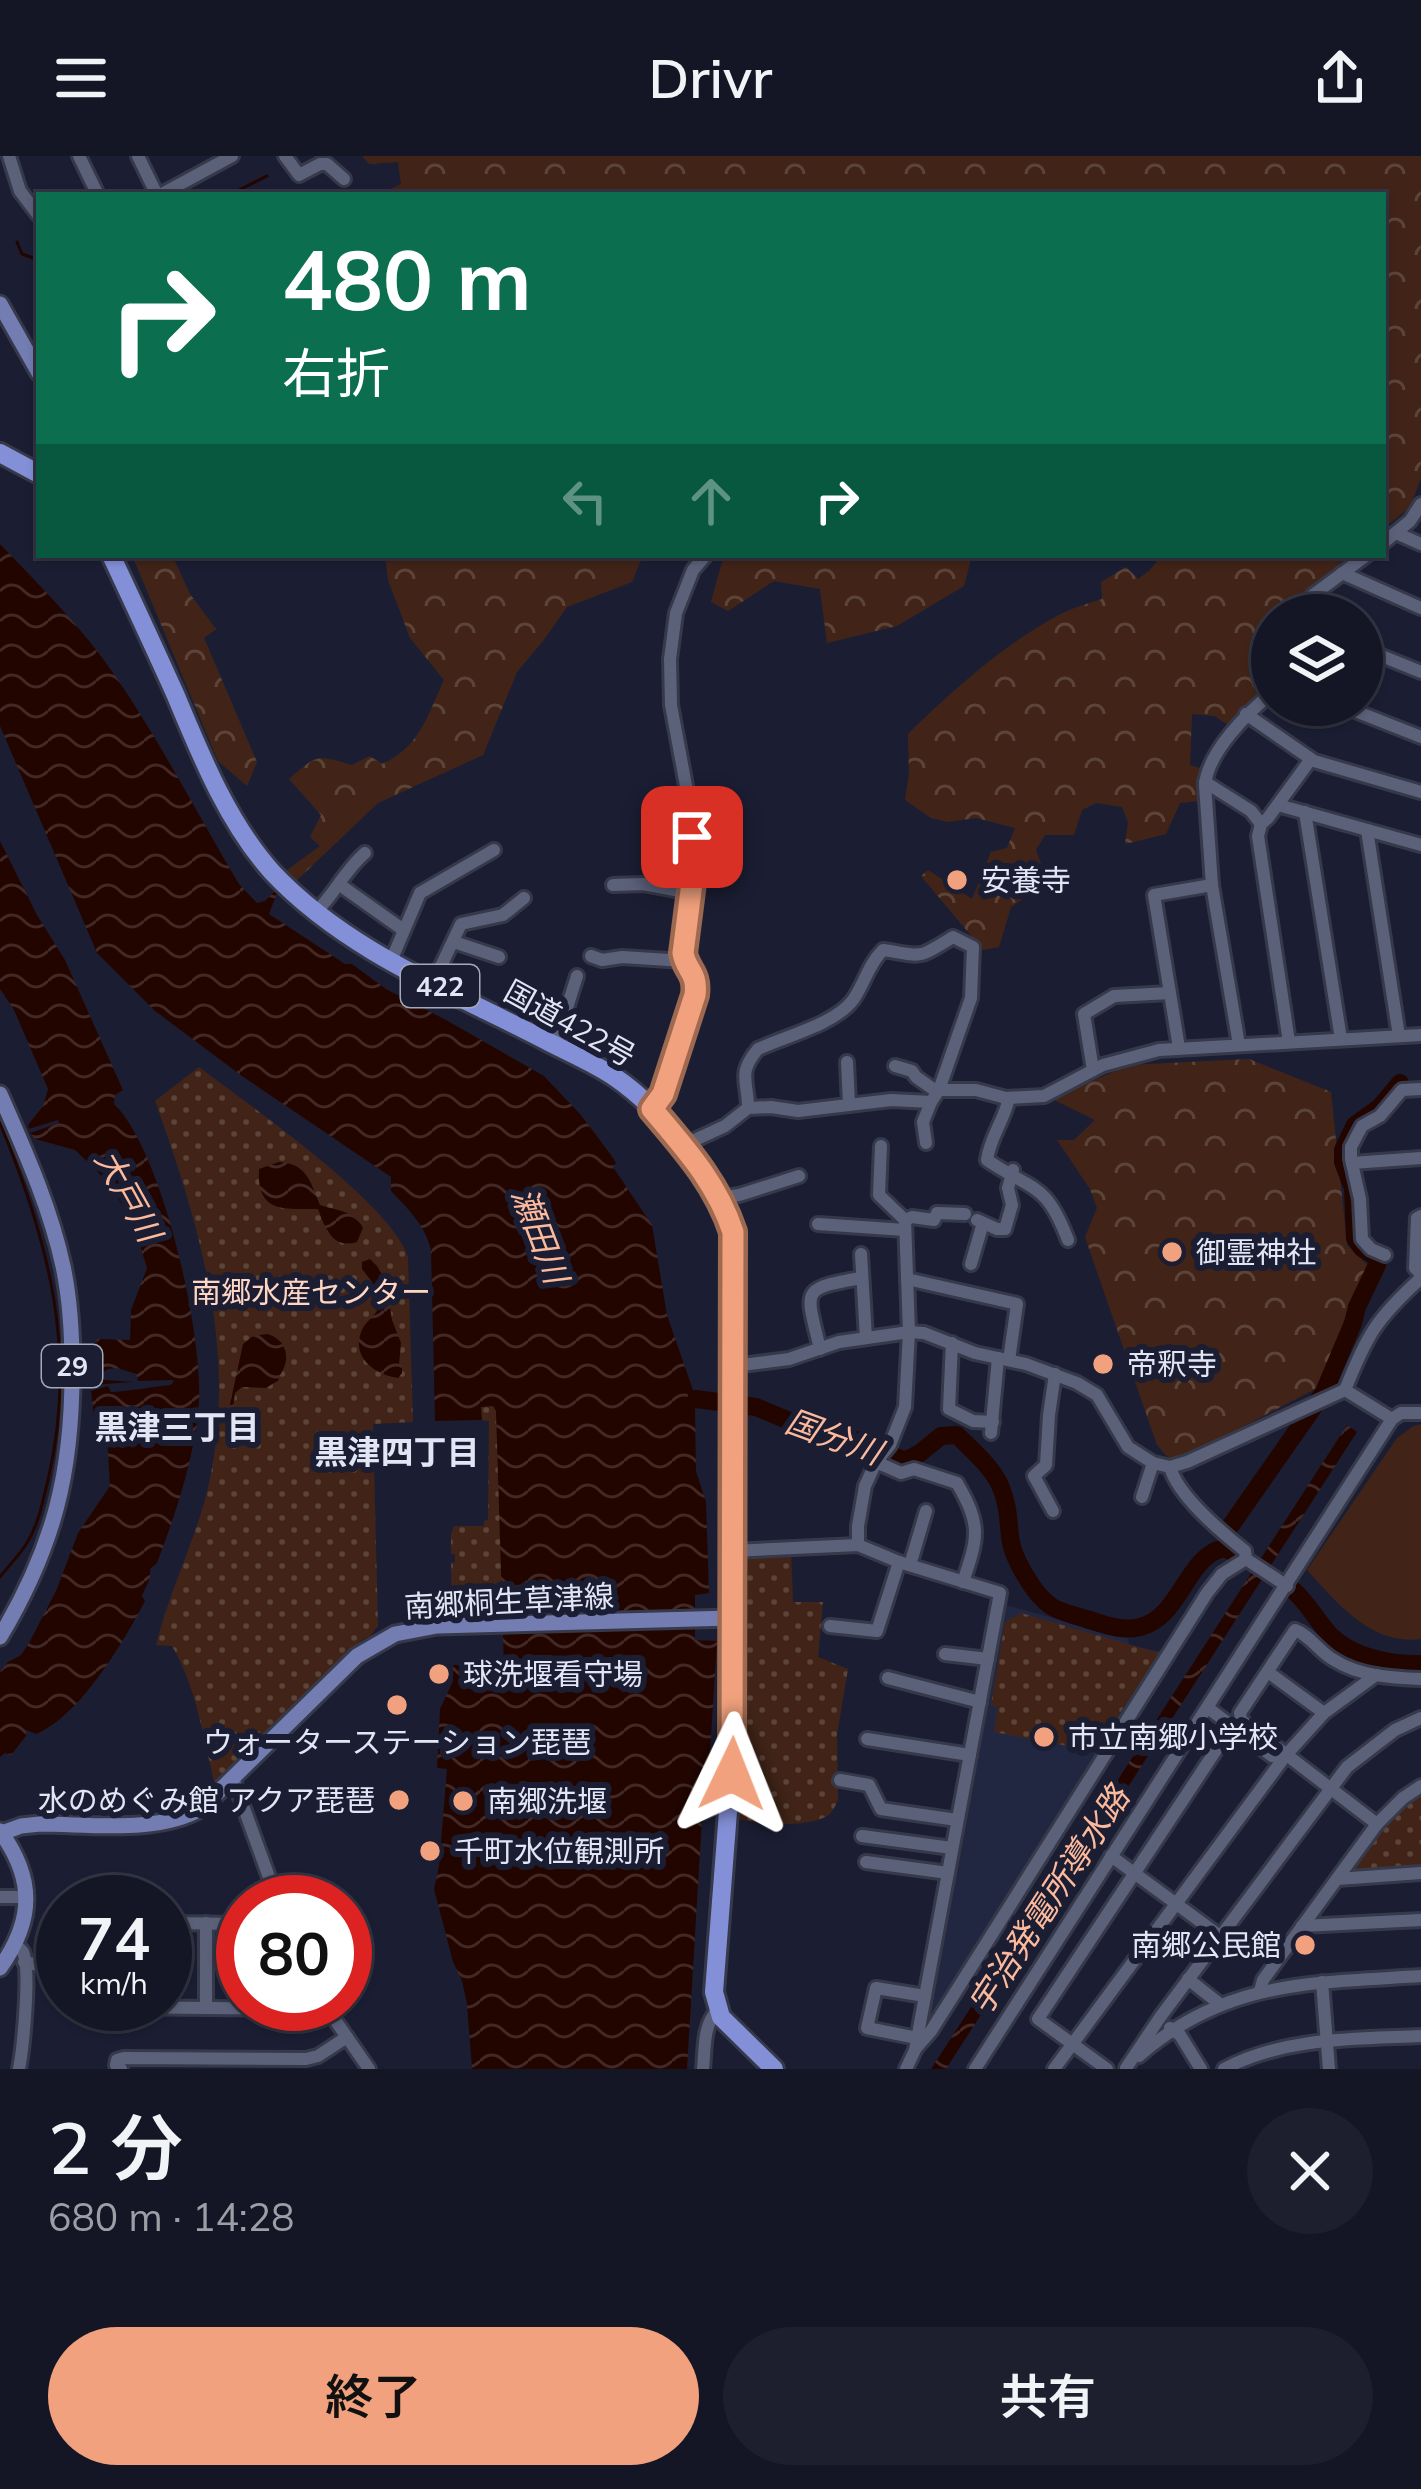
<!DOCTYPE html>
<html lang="ja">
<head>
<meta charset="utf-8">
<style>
  :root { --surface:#141626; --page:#1d1f2e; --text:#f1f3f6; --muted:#9d9fa7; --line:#333543; --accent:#f1a17d }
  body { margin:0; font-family:Mulish,"Noto Sans JP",sans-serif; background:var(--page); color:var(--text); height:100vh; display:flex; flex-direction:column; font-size:45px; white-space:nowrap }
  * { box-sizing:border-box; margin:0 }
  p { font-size:39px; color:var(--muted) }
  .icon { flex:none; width:66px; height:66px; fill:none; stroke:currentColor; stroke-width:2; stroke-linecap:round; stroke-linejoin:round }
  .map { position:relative; height:1913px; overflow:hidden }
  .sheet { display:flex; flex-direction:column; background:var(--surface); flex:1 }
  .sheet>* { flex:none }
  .banner { position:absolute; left:36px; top:36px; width:1350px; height:366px; border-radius:0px; box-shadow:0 3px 9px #0004,0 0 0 3px var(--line); background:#0b6e4f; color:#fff; overflow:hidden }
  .buttons { position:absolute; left:1251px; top:438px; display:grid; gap:24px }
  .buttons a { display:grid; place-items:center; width:132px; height:132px; border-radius:50%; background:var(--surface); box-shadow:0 3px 9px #0004,0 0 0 3px var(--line); font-size:60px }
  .speed { position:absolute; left:36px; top:1719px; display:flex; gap:24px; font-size:60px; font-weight:700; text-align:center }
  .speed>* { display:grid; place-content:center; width:156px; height:156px; border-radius:50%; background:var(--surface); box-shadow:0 3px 9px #0004,0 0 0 3px var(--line); line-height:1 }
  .speed small { font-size:30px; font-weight:400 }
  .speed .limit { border:18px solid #d22; background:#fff; color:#111 }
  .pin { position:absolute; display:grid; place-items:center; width:102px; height:102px; color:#fff; margin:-51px; border-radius:24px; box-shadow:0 6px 18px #0006 }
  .me { position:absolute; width:132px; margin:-66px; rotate:2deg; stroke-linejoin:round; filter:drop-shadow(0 0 9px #0008) }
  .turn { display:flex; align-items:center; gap:42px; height:252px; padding:0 48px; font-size:54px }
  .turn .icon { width:156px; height:156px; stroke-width:2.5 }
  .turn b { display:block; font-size:84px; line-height:102px }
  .lanes { display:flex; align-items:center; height:114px; padding:0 48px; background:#0003; justify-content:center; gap:60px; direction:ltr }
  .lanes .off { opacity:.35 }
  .round { display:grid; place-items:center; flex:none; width:126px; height:126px; border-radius:63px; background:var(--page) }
  .summary { display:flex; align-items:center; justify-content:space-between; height:204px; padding:0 48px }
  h1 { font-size:72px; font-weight:600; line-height:90px }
  .button { display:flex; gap:24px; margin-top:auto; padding:24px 48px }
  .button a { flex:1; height:138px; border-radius:72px; background:var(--accent); color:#111; font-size:48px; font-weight:600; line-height:138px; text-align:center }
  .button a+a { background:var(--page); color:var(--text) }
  header { display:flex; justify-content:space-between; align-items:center; height:156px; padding:0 48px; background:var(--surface); font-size:54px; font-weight:600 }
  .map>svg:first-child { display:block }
  .built { fill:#222741 }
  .grass { fill:#412417 }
  .forest { fill:url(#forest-crowns) }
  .park { fill:url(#park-dots) }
  .water { fill:url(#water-waves) }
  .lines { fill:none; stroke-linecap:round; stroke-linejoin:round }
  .stream { stroke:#230500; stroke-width:3 }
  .river { stroke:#230500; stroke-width:18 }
  .minor-casing { stroke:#36394a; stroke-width:18 }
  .major-casing { stroke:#36394a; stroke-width:21 }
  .highway-casing { stroke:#36394a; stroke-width:24 }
  .minor { stroke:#5c617a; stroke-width:12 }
  .major { stroke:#737db2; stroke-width:15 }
  .highway { stroke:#8390d8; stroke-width:18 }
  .route-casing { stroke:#9d6951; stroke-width:30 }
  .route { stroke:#f1a17d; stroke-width:21 }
  .poi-dot { fill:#f1a17d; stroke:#1b1e33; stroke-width:4.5 }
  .labels { text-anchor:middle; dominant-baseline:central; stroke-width:12; stroke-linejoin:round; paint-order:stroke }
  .shield { fill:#1b1e33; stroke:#a6a9ba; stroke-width:3 }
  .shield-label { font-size:27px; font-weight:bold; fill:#e2e5f4 }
  .poi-label { font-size:30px; fill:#e2e5f4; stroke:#1b1e33; text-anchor:start }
  .street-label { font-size:30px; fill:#e2e5f4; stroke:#1b1e33 }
  .park-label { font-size:30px; fill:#ffd5c3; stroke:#1b1e33 }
  .water-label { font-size:33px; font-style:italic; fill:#fcb99b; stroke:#1b1e33 }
  .neighbourhood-label { font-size:33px; font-weight:bold; fill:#e2e5f4; stroke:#1b1e33 }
</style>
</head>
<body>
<header><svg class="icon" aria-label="menu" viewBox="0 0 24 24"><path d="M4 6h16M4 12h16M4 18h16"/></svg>Drivr<svg class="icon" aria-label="share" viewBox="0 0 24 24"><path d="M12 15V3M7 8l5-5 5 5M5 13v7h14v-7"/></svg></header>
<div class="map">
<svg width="1421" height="1913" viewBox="0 0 1421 1913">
  <defs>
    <pattern id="forest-crowns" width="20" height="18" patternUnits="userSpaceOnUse" patternTransform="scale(3)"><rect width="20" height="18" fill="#412417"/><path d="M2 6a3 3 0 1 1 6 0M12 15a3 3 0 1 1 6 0" fill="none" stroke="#5c4439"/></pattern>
    <pattern id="park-dots" width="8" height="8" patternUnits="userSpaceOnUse" patternTransform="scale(3)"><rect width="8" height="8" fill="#412417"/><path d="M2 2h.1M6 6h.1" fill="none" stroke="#5c4439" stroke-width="1.8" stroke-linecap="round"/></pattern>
    <pattern id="water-waves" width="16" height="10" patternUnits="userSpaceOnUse" patternTransform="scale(3)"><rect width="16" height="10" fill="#230500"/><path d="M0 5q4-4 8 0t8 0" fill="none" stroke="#432926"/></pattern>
  </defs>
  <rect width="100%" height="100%" fill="#1b1e33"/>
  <polygon class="built" points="1005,1449 1128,1482 1129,1489 1162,1496 976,1796 927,1870"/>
  <path class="grass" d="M1421,1268V1483C1372,1490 1337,1447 1307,1414L1397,1282L1412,1271Z"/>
  <g class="forest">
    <polygon points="362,0 1421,0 1421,322 1410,351 1383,373 1383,39 378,39 401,28 398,6 369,8"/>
    <polygon points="132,399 172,399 190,438 216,473 204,482 257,606 247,630 218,605"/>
    <path d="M385,399H643L632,426L567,451L543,485L517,516L483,599L378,647L295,726L286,721L287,714L320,690L310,681L321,659L289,623C317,599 315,598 352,609L370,600L382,608C420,591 427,560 444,524L410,482L388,424Z"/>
    <polygon points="724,399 972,399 964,430 897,470 827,487 820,433 774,425 728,455 711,446"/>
    <path d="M1162,399H1350L1301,439L1294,459H1272V527L1229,570L1215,560L1192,558L1190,609L1203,613L1199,645L1180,647L1166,678L1125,688L1128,666L1122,651L1096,647L1082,654L1074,679H1045L1036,694L1045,719L1027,740L1011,751L999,791L983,794L921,720L928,714L972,743L991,696L1007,692L1015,672L976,662L948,666L931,662L905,644L909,618L908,578C953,534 1002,490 1057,460C1071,452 1087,448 1102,443L1101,426L1126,411L1138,423L1150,414Z"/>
    <polygon points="1249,903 1331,936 1347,1089 1374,1116 1325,1228 1173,1307 1157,1289 1085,1081 1097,1052 1090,1033 1057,984 1074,984 1095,964 1052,943 1129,909"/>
  </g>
  <g class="park">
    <path d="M199,911C247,948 394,1049 408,1102L413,1266L373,1268L378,1470L370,1480L362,1484L261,1581L218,1626L214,1625C203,1580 196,1530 172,1490L156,1489C170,1432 198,1380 210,1323C237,1193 199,1067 155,945Z"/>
    <polygon points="493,1250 496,1255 504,1461 447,1462 447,1456 452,1452 451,1407 455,1406 455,1398 451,1398 451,1378 454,1370 484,1370 484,1365 488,1364 489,1265 482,1264 480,1251"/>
    <path d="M791,1395L793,1446H823L818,1501L848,1513L837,1578L838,1644C835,1650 833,1656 827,1660C807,1672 759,1668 737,1663L743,1576L744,1397Z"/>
    <polygon points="1021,1457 1159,1497 1095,1595 994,1576 998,1551 991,1549 1005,1466"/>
    <polygon points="1421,1633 1421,1713 1354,1718 1350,1711 1386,1664"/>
  </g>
  <g class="water">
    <path d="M0,388C41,431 83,472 116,521C161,587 198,659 239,728L257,747L265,745L274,736L277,737L269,758L345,808H352L386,833L448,865L544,920L581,959L614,1003L616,1007L613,1011L652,1069L667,1159L694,1237L716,1240L717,1250L695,1251L696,1315L706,1346L709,1437L695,1439V1484L717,1485L708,1628L704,1629L687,1913H472L467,1848L462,1825L453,1806L434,1733L439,1710L447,1613L437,1612L440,1553L453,1525V1509L487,1508L488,1516L494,1522L502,1518L504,1512L496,1255L493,1250L481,1251L482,1264L435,1265L431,1094C425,1069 408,1053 391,1035V1021L242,920L155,855L97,797L0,570Z"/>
    <path d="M0,685L37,759L65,804L123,934L115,939L114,948C163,995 203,1179 199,1246C195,1301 176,1357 157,1407L150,1413V1422L142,1440L145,1445C124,1486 79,1561 36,1578L26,1574V1580L11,1599L5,1597L0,1601V1516L8,1506L21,1499L29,1487L56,1435L78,1377L110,1330L106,1263L111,1257L109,1252H98L94,1261L91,1235L108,1230L111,1236C131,1235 150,1231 171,1229L174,1224L138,1225L136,1218L117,1212L108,1213L100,1218L104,1224L134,1226L90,1229L91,1197L96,1196L97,1183L130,1184L131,1154L147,1112L132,1064L106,1024L75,994L35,983L30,977L59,967L58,964L29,973L28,969L43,950L48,933L14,854L0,833Z"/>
    <path d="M279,1006C308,1008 310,1026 320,1049C337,1055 354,1054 363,1072L357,1086C333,1094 325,1072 318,1053C288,1052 256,1060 259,1013Z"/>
    <path d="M370,1103L377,1110L386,1126L392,1164L401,1187L399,1209L402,1210V1217L398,1222C375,1219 350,1201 362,1174C366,1164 377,1160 379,1149C381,1134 370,1124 362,1113V1106Z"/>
    <path d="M268,1178C289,1185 291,1206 278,1222L279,1224L266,1232L242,1231L235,1237L233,1253H229L243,1188L253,1180Z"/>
    <polygon points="1347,1269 1357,1276 946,1913 931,1913"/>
  </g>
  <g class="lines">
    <g class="stream">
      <polyline points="229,39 267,20"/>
      <polyline points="17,86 22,98 39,104"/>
      <path d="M0,967C49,1085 78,1197 48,1324C43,1344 39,1367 28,1385C21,1398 9,1409 0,1421"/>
    </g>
    <g class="river">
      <path d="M696,1243L756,1251L811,1274L864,1286L902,1304L909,1303L920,1297L941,1280L957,1279C972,1294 989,1308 999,1327C1008,1346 1008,1361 1010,1381C1012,1401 1034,1439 1051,1450C1061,1457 1075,1459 1086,1463C1103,1468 1121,1476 1140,1471C1181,1461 1186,1400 1224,1392L1241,1400"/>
      <polyline points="1227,1375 1324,1236 1353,1167 1357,1151 1377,1109 1378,1102 1362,1092 1355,1082 1353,1032 1343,1006 1343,994 1355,969 1380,951 1400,927"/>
      <path d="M1293,1434C1308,1447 1317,1465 1330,1479C1352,1501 1391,1509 1421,1508"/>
    </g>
    <defs>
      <g id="minor">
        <polyline points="9,0 20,35 39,60"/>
        <polyline points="79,0 98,39"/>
        <polyline points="138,0 157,39"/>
        <polyline points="285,0 299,19 320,8 327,8 344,23"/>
        <polyline points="160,39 232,0"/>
        <polyline points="1396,377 1421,388"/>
        <polyline points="1383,387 1410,365 1421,348"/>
        <polyline points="1342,417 1421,452"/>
        <polyline points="1304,459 1313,439 1367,399"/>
        <polyline points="1362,492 1421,516"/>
        <polyline points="1340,549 1421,581"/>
        <polyline points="1246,558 1314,605 1421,636"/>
        <polyline points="1205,626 1251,655 1261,668"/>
        <polyline points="1278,649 1421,689"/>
        <polyline points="1305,656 1341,883"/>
        <polyline points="1367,674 1399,880"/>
        <polyline points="340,729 402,773"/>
        <polyline points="613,729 643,728 691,737"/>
        <path d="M317,755C335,737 346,713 365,697"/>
        <polyline points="454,786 499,801"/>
        <polyline points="591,800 602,804 622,801 684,805"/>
        <polyline points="391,805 420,737 494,694"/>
        <polyline points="433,827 461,768 503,759 524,742"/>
        <polyline points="1289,886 1258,680 1261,668 1268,662 1311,603"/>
        <path d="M1239,889L1212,729L1205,629C1208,596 1247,557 1272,537"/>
        <polyline points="555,890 577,820"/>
        <polyline points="1179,892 1154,739 1212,729"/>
        <polyline points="847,906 849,949"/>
        <polyline points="895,910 912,915 916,921 936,935"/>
        <polyline points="1093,914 1084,858 1114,840 1170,837"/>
        <polyline points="939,934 976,934 1006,942 1044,940 1103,909 1159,894 1421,879"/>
        <path d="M1009,942C1004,965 990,981 987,1004C1034,1036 1045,1025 1068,1084"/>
        <path d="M652,953C654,950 662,940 664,937C672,921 699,837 696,823C694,812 686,807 683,797L693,719L692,662L671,549L670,503L676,457L693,414L706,399"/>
        <polyline points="926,987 923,966 931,946"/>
        <path d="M684,989L725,970L748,952L771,951L798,955L891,944L931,946L939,934L971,842L973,791L953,781C916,804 924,800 883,794C868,809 865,827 853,844C835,868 786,880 758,893C737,918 748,924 748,952"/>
        <polyline points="1352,1007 1421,1002"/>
        <polyline points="720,1042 739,1039 799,1020"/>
        <polyline points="1421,1060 1417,1062 1415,1112 1421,1118"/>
        <polyline points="905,1064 912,1061 934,1064 937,1057 965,1058"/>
        <polyline points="977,1064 997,1073 1005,1073 1012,1049 1008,1032 1013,1014"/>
        <polyline points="818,1068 905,1074"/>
        <polyline points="861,1098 866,1182"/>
        <polyline points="1385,1099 1371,1093 1362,1083 1360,1043 1351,1003 1351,991 1362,970 1380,960 1402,934 1421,933"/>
        <polyline points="971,1108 983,1067"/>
        <polyline points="907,1123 1017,1148 1009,1204"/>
        <polyline points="952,1187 949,1253 973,1265 993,1266"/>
        <path d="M820,1193C806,1133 799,1133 861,1122"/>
        <path d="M734,1210L789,1203L839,1186L909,1176L924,1177L975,1197L1026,1208L1077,1227L1097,1239L1128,1291L1153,1307L1170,1311C1178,1340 1220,1375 1245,1395L1246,1403L1287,1430"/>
        <path d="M1392,1263L1345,1234C1367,1179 1376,1163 1421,1122"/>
        <polyline points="991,1277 998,1202"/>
        <path d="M876,1306L901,1317L914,1313L957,1327C982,1370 978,1381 963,1426"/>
        <polyline points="1170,1311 1187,1306 1345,1234"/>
        <polyline points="1142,1341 1153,1307"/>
        <polyline points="1053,1355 1034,1320 1046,1309 1049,1259 1055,1218"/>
        <polyline points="858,1389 858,1370 865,1330 876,1306 890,1289 905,1251 909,1176 905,1064 879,1039 881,990"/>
        <polyline points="732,1395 858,1389 899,1406 1000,1437 915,1894 906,1913"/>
        <polyline points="910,1409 926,1355"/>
        <polyline points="830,1470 877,1475 899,1406"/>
        <polyline points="945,1498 988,1503"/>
        <polyline points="1268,1516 1324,1557"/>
        <polyline points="888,1522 980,1546"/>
        <polyline points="1208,1552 1272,1600 1285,1599"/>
        <polyline points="867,1583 970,1599"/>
        <polyline points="233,1622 278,1746"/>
        <polyline points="840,1624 869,1629 881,1653 957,1664"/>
        <path d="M1377,1668L1241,1564L1240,1557L1295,1474C1310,1479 1319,1496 1334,1504C1359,1520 1392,1522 1421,1523"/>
        <polyline points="862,1680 952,1692"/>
        <polyline points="1111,1700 1220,1780"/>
        <polyline points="866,1706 948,1717"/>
        <polyline points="1337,1723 1421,1717"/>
        <polyline points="0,1741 26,1741"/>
        <polyline points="165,1767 243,1768"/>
        <polyline points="1302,1770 1421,1764"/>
        <path d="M16,1789C18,1791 21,1793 23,1796C31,1813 23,1892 19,1913"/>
        <polyline points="24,1806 63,1814"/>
        <polyline points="1188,1823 1221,1849"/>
        <polyline points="1322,1826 1329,1913"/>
        <polyline points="1260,1835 1263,1824 1377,1668 1403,1642 1421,1630"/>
        <polyline points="109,1848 112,1851 313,1853 326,1851"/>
        <polyline points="324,1848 369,1913"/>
        <polyline points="206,1852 206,1767"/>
        <polyline points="1170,1872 1180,1879 1201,1913"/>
        <polyline points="917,1882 867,1872 876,1832 925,1840"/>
        <polyline points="916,1892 931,1875 1207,1437 1222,1418 1246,1403"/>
        <path d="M1139,1900C1225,1824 1313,1827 1421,1820"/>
        <polyline points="1126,1912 1161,1860 1347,1611 1395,1574 1421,1562"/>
        <polyline points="121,1913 116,1909 117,1904 124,1902 306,1903 318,1900 347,1881"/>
        <path d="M703,1913C705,1894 703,1869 717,1855"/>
        <polyline points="975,1913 1392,1263 1401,1257 1421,1257"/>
        <polyline points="1054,1913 1286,1599 1324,1557 1376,1519"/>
        <polyline points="1107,1913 1038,1863 1232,1570"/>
        <path d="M1224,1913C1284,1881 1355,1883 1421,1880"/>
      </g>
      <g id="major">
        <polyline points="0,148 39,217"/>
        <path d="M0,938C24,993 50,1050 63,1110C70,1143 72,1177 72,1210C73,1315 54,1391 0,1481"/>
        <path d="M0,1675C35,1723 34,1764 0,1812"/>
        <path d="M2,1677L21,1670L40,1668C91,1668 158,1678 202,1652L357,1500L395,1478L437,1470L732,1462"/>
      </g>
      <g id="highway">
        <polyline points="0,297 39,318"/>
        <path d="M111,399C133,446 155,493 176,540C201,600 228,667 272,716C345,794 450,835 543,883C567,896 593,906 616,922C657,950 719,1022 731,1071C735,1086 734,1102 734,1117L733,1591L714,1836L721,1861L774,1913"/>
      </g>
    </defs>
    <use href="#minor" class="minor-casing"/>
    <use href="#major" class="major-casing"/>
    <use href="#highway" class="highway-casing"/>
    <use href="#minor" class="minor"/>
    <use href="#major" class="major"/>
    <use href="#highway" class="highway"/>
  </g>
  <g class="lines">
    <defs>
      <path id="route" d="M692,681L693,719L683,797C686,815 698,816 695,839L663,938L652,953C685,992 717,1027 733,1076L732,1618"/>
    </defs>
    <use href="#route" class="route-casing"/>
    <use href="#route" class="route"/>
  </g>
  <g class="poi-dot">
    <circle cx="957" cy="724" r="12"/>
    <circle cx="1172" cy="1096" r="12"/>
    <circle cx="1103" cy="1208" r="12"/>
    <circle cx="439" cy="1518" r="12"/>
    <circle cx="397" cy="1549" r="12"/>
    <circle cx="1044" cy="1581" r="12"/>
    <circle cx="399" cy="1644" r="12"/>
    <circle cx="463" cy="1645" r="12"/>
    <circle cx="430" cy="1695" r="12"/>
    <circle cx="1305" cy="1789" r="12"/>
  </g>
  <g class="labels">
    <g class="shield">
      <rect x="401" y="809" width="78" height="42" rx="9"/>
      <rect x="42" y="1189" width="60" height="42" rx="9"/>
    </g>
    <g class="shield-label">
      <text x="440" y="830">422</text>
      <text x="72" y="1210">29</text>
    </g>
    <g class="poi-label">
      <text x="981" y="724">安養寺</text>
      <text x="1196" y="1096">御霊神社</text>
      <text x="1127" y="1208">帝釈寺</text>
      <text x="463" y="1518">球洗堰看守場</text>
      <text x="1068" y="1581">市立南郷小学校</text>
      <text x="397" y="1586" text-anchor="middle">ウォーターステーション琵琶</text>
      <text x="375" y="1644" text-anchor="end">水のめぐみ館 アクア琵琶</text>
      <text x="487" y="1645">南郷洗堰</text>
      <text x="454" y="1695">千町水位観測所</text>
      <text x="1281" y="1789" text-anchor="end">南郷公民館</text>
    </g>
    <g class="street-label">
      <text transform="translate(570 867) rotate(29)">国道422号</text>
      <text transform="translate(509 1445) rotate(-3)">南郷桐生草津線</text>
    </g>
    <g class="park-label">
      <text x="311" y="1136">南郷水産センター</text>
    </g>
    <g class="water-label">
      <text transform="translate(129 1039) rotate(61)">大戸川</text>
      <text transform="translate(541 1079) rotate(69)">瀬田川</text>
      <text transform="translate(834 1280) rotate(20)">国分川</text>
      <text transform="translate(1048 1744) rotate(-57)">宇治発電所導水路</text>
    </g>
    <g class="neighbourhood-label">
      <text x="177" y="1270">黒津三丁目</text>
      <text x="397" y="1295">黒津四丁目</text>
    </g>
  </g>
</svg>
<div class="buttons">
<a><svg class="icon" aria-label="layers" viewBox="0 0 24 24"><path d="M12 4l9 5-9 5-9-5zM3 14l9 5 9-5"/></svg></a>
</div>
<div class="speed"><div>74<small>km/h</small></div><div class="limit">80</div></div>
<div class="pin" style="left:692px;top:681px;background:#d93025"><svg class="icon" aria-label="arrive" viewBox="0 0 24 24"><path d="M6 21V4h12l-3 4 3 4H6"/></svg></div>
<svg class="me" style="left:732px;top:1618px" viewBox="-20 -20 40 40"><path d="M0-17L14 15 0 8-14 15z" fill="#f1a17d" stroke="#fff" stroke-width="4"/></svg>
<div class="banner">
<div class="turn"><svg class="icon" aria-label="right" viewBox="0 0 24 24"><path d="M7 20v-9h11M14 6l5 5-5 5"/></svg><div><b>480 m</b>右折</div></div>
<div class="lanes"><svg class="icon off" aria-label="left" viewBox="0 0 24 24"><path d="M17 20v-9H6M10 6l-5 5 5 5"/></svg><svg class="icon off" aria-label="ahead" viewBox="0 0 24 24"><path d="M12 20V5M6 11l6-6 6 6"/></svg><svg class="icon" aria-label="right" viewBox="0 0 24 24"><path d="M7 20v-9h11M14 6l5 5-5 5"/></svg></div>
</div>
</div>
<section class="sheet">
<div class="summary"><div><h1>2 分</h1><p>680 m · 14:28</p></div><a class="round"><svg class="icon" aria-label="close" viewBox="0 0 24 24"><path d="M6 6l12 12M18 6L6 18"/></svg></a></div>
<div class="button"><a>終了</a><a>共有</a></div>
</section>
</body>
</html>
